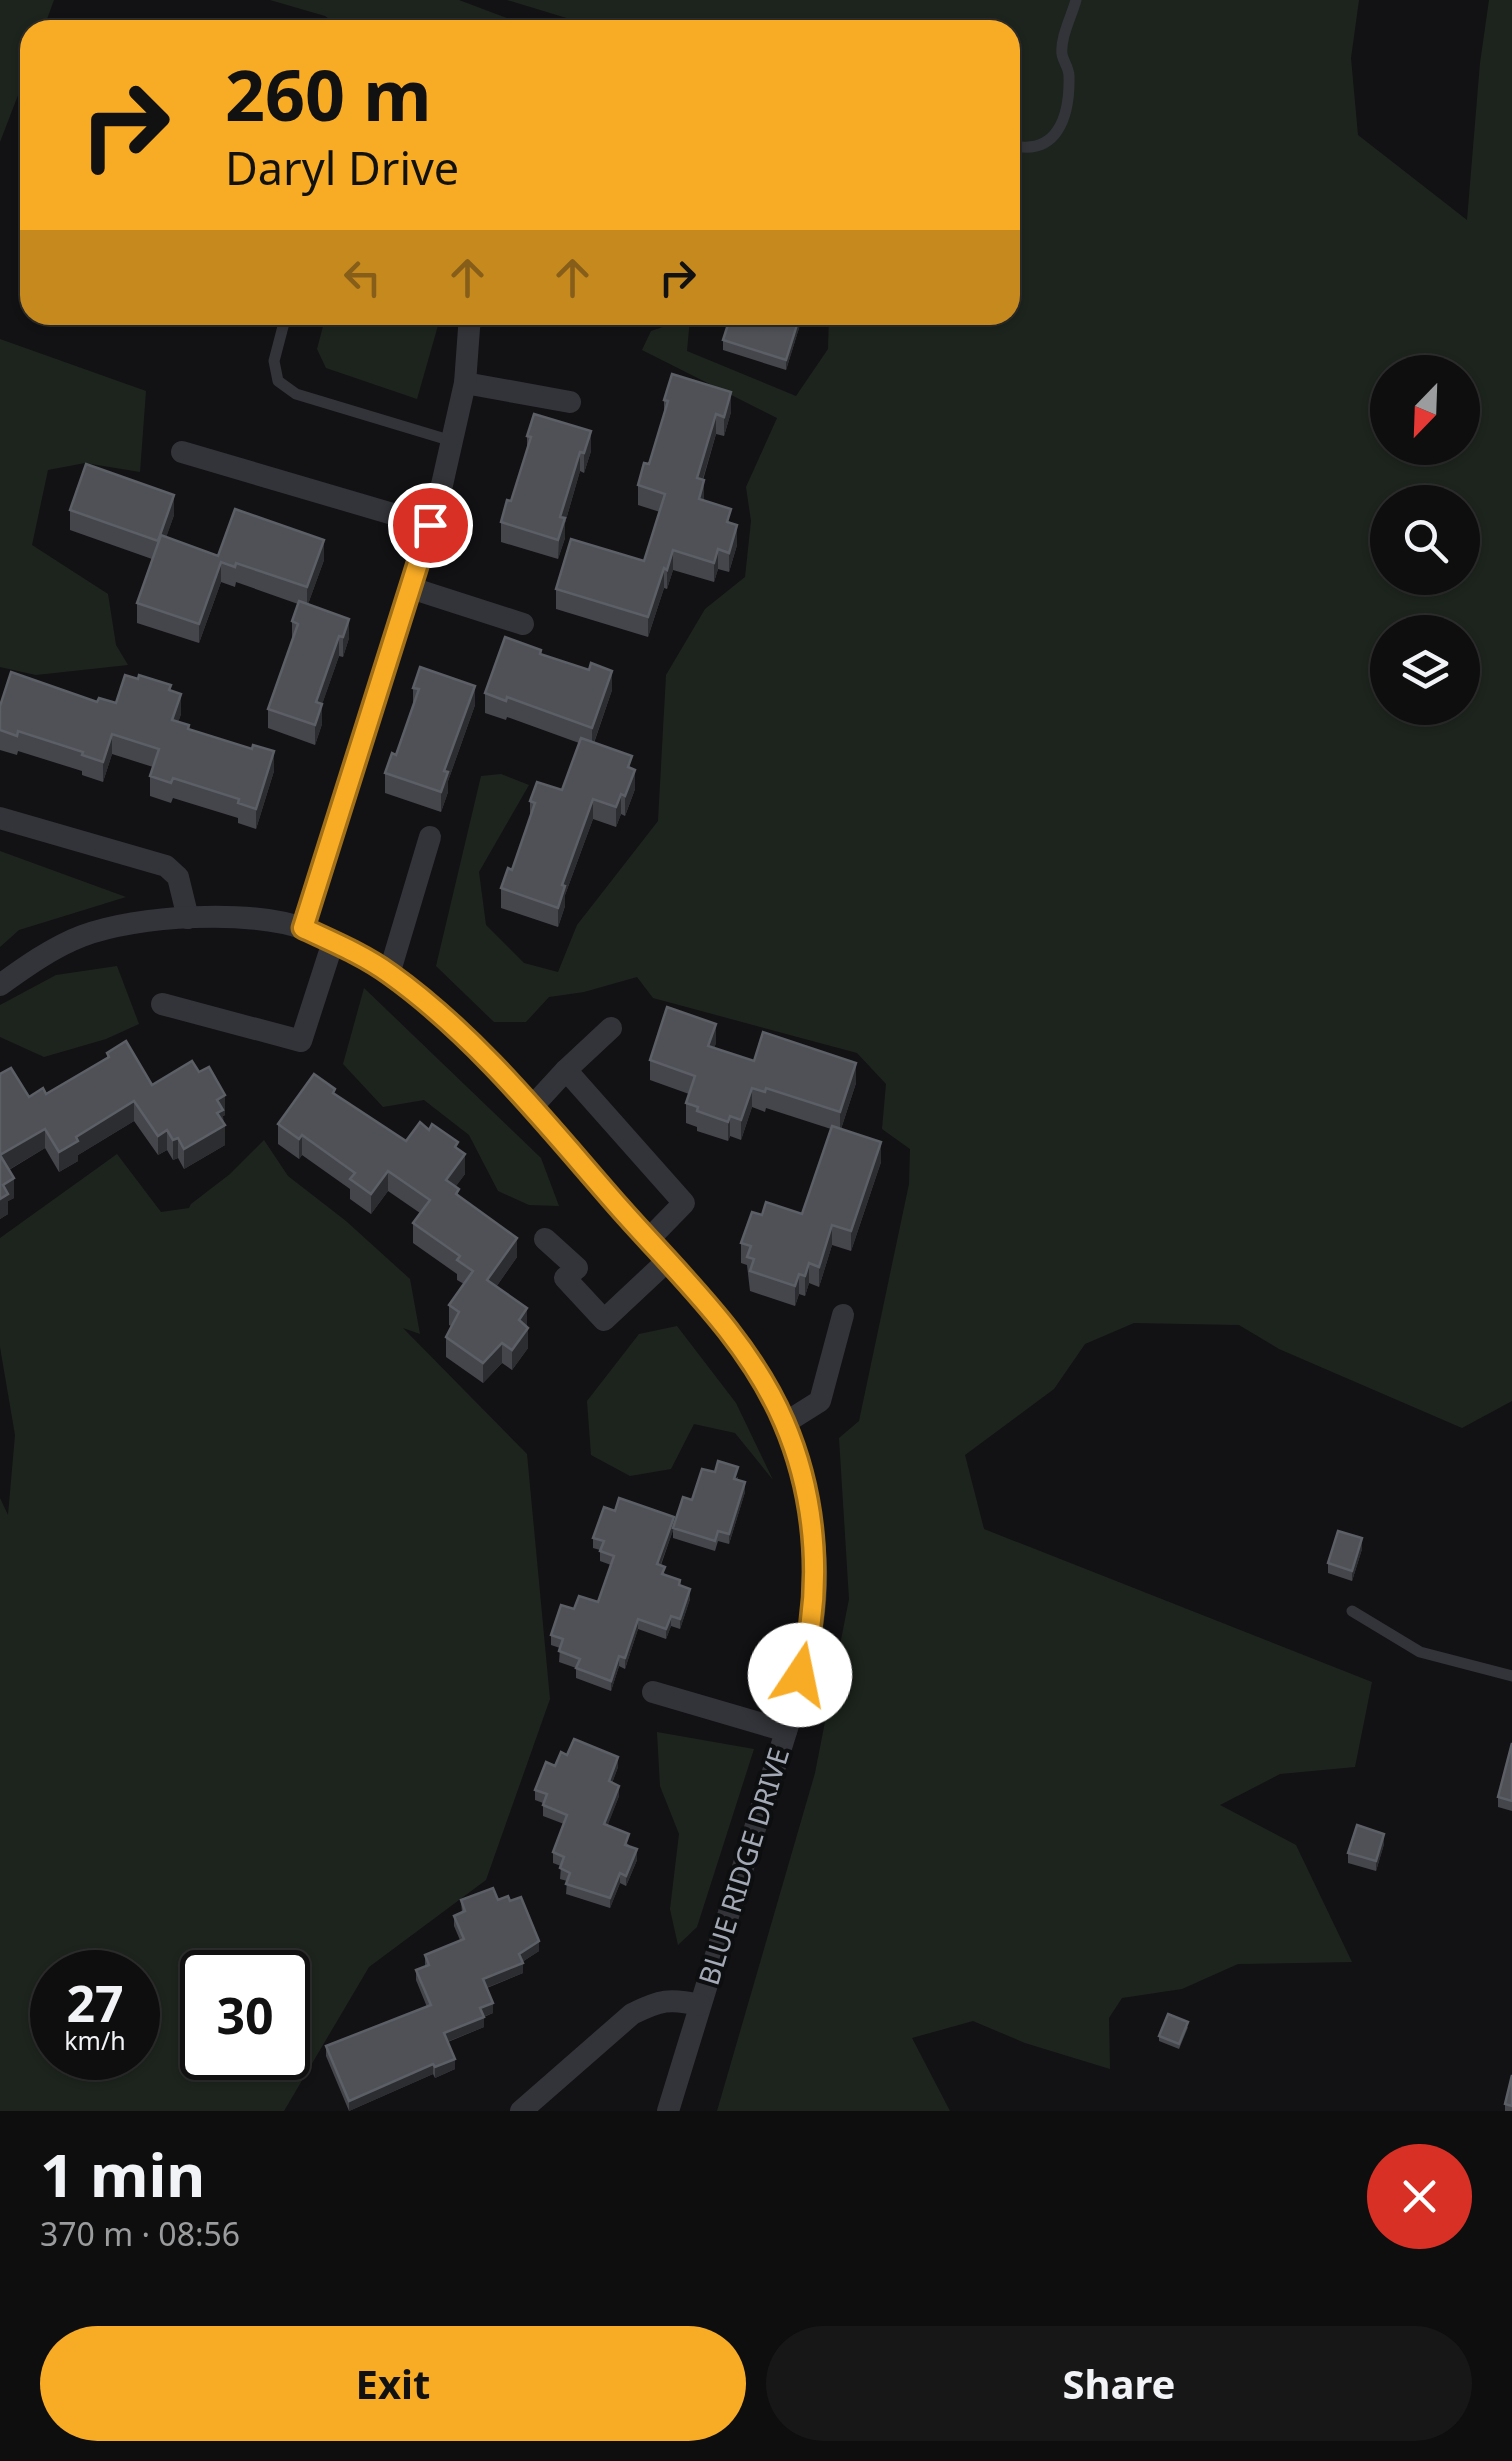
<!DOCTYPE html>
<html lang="en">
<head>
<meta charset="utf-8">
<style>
  :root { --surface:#0e0e0f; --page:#171718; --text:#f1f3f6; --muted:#9b9c9e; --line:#2e2e2f; --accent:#f8ac26 }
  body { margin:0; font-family:"Noto Sans",sans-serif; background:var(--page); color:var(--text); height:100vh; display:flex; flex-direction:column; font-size:38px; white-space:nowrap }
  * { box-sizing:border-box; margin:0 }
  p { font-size:32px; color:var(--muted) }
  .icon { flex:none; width:55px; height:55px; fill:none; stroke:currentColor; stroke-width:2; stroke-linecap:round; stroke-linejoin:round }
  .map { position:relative; height:2111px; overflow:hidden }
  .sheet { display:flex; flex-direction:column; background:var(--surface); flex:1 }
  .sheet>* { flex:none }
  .top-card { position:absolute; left:20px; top:20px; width:1000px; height:305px; border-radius:30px; box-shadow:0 2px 8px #0004,0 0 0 2px var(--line); background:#f8ac26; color:#111; overflow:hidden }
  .needle { width:65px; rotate:203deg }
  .controls { position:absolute; left:1370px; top:355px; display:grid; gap:20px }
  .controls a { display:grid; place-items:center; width:110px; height:110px; border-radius:50%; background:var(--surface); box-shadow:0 2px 8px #0004,0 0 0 2px var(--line); font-size:50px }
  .speed { position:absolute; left:30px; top:1950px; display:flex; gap:20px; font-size:50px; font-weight:700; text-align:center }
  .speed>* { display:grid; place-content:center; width:130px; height:130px; border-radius:50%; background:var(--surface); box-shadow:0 2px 8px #0004,0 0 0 2px var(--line); line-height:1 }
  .speed small { font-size:25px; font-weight:400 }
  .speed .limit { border:5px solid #111; border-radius:15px; background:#fff; color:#111 }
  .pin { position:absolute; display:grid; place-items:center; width:85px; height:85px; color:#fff; margin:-42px; border:5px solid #fff; border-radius:50%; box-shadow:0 2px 10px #0007 }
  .me { position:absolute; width:110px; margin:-55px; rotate:11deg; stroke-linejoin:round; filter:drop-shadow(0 0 8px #0008) }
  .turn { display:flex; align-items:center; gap:35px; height:210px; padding:0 40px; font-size:45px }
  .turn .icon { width:130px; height:130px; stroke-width:2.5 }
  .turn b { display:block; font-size:70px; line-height:85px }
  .lanes { display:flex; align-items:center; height:95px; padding:0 40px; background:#0003; justify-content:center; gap:50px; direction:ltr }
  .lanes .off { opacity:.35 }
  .round { display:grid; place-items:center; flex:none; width:105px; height:105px; border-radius:52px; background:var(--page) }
  .summary { display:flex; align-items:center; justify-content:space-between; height:170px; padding:0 40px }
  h1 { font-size:60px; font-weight:700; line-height:75px }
  .button { display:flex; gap:20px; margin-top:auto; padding:20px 40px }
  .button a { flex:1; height:115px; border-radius:60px; background:var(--accent); color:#111; font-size:40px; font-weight:700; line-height:115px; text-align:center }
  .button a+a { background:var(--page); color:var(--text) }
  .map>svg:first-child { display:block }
  .green { fill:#1d241d; fill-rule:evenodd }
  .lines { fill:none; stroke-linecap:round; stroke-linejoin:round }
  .service { stroke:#333439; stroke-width:11 }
  .minor { stroke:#333439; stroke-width:22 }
  .wall { fill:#45464c }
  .shaded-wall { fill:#2c2d31 }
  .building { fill:#4f5157; stroke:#5c5f66; stroke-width:2.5 }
  .route-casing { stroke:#a17019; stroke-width:25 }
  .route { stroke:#f8ac26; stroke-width:18 }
  .labels { text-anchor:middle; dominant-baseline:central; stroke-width:8; stroke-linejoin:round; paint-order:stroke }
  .street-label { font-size:28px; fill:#a3a9b5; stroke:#0d0e0f }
</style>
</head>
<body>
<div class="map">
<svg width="1512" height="2111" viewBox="0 0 1512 2111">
  <rect width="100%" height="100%" fill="#121214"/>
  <g class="green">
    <polygon points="0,0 54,0 43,30 30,30 30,64 0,142"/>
    <polygon points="270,0 459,0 538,30 345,30 325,16"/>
    <path d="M507,0H1359L1351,58L1358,135L1467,220L1480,63L1489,0H1512V1401L1462,1428L1279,1349L1239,1325L1134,1323L1085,1344L1054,1389L965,1455L984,1529L1372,1682L1355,1767L1280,1774L1220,1805L1296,1845L1352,1962L1238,1964L1182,1989L1122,1998L1109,2018L1110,2069L1025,2043L973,2021L912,2038L950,2111H717L815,1773L849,1599L839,1438L859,1421L909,1184L910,1149L882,1129L886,1084L857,1053L653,998L637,977L584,992L549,997L526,1022H494L436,966L481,776L501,774L529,785L479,872L486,925L524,963L558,972L577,925L658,821L666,675L705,609L745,577L751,521L746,487L777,418L642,350L651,331L690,318L687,351L796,396L828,349L829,315H1010V30H606ZM1388,372H1462V448H1388ZM1388,502H1462V578H1388ZM1388,632H1462V708H1388Z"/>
    <polygon points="326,315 441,315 417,399 326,368 317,349"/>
    <polygon points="0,339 146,391 140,472 85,463 48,470 32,545 108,594 116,645 128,665 36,675 0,667"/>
    <polygon points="0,851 126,897 19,930 0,947"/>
    <polygon points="117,966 139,1024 106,1039 44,1057 0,1037 0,1005 56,975"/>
    <polygon points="364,988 541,1158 559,1206 529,1205 498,1191 469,1135 424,1100 383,1107 343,1064"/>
    <path d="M264,1140L288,1176L346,1221L410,1279L420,1334L403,1328L527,1454L550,1699L486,1880L369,1967L284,2111H0V1498L8,1515L15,1435L0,1347V1238L117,1154L161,1212L189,1208L191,1204L230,1174ZM138,1972V2058H52V1972ZM288,1972V2058H202V1972Z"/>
    <polygon points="677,1326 736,1403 773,1480 735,1433 694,1424 671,1469 630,1476 591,1455 587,1401 639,1334"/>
    <polygon points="657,1732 754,1749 697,1927 678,1945 670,1909 679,1834 660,1786"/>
  </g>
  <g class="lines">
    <g class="service">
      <path d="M1010,145C1057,157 1070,117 1069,76C1069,68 1063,61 1062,54C1060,38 1072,15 1076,0"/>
      <polyline points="286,315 274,361 278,381 296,394 452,441"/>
      <polyline points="1352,1611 1420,1652 1512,1676"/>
    </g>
    <g class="minor">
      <polyline points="465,383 570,402"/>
      <polyline points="182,452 430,525"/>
      <polyline points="411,588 523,624"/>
      <polyline points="0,818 166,866 178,877 188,918"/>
      <polyline points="303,928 439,498 465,383 470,315"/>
      <polyline points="389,974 430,837"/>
      <path d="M0,985C25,967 53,947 82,936C137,915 251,909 305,929C437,979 542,1120 633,1222C688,1285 751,1344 784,1423C803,1466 814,1519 816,1567C819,1647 784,1736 760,1812C729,1911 699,2011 668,2111"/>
      <polyline points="162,1004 301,1041 333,942"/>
      <polyline points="566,1070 684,1203 648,1240"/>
      <polyline points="531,1108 566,1070 611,1028"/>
      <polyline points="545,1239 577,1268 565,1278 604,1320 667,1261"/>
      <polyline points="785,1423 820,1401 843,1315"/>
      <polyline points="653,1692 786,1731"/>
      <path d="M521,2111L632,2014C660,2000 670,1998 700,2005"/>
    </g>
  </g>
  <g class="wall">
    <polygon points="803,315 786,370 723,350 723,340"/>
    <polygon points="664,400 731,412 724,436 716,434 703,480 704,500 731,523 737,545 729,572 718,569 714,582 673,570 667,589 664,588 648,637 556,609 556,589 644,561 660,512 638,505 638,485 649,464 664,415"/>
    <polygon points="527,436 591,451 584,473 580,471 565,523 565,538 558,559 501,542 501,522 511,501 527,451"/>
    <polygon points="70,510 174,515 166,537 218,556 324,560 308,604 349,638 343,657 339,656 322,704 322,724 315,745 268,728 268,709 292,641 292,621 298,604 236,582 235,587 221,582 199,643 137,623 137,603 152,559 70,530"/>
    <polygon points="541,654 612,690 594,743 632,769 635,789 625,816 621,814 616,827 593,819 565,895 565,906 558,927 501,908 501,888 512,870 530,817 530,801 562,790 579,743 507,717 506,720 485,713 485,693"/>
    <polygon points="413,688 475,705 448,781 448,792 441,812 385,793 385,773 396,755 413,706"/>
    <polygon points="171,691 181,714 178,722 189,730 274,771 256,829 238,823 238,818 173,798 171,803 150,796 150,776 153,767 112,754 103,782 82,775 82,771 18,751 17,755 0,750 0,706 97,702 116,703"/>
    <polygon points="716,1043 714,1048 754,1061 856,1083 841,1129 881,1162 851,1251 832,1245 819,1287 809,1283 805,1296 799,1294 795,1306 750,1291 747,1265 741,1263 741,1243 762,1215 802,1214 831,1129 766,1108 765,1112 752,1107 741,1140 730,1136 728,1141 697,1131 697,1127 686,1123 686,1103 689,1094 650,1080 650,1060"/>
    <polygon points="107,1053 152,1085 225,1115 223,1116 225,1145 184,1169 178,1158 173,1160 167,1150 158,1155 134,1121 78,1155 78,1161 59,1172 45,1148 9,1170 14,1198 8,1201 8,1214 0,1219 0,1074 29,1097 46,1094 107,1058"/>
    <polygon points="335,1095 406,1141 458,1150 465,1174 455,1187 459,1196 517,1257 496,1287 527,1327 528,1348 512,1370 502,1363 483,1383 446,1357 446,1337 451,1326 449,1325 449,1305 464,1284 457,1280 457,1274 413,1243 413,1223 420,1213 388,1191 371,1214 350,1199 350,1189 302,1155 299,1159 278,1144 278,1124"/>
    <polygon points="738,1477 737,1480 745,1492 729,1544 718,1541 715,1551 673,1538 673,1530 661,1565 665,1575 680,1586 690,1599 680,1629 671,1626 666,1639 638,1629 625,1669 619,1666 611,1691 576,1678 576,1668 559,1662 560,1648 551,1645 551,1635 574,1609 598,1602 611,1565 600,1561 600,1550 593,1548 593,1538 615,1511 674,1525 692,1500"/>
    <polygon points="1362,1549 1352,1581 1328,1573 1328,1563"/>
    <polygon points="1512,1743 1512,1811 1498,1807 1498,1797"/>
    <polygon points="567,1755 618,1767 612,1783 619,1796 607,1826 629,1845 628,1846 637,1860 626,1886 620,1883 610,1908 566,1894 567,1881 560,1879 561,1866 553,1863 553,1852 564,1824 543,1816 543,1803 535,1800 535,1790 555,1766"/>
    <polygon points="1384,1844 1376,1871 1348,1863 1348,1853"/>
    <polygon points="461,1900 498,1900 539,1951 522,1962 523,1973 487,1988 493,2013 484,2017 484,2027 448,2042 455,2069 435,2078 433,2074 349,2111 326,2056 326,2046 427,2007 416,1980 416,1970 425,1966 425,1955 460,1940 454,1926 454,1916 462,1913"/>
    <polygon points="1188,2027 1179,2049 1159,2041 1159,2036"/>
    <polygon points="1512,2075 1512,2111 1505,2111 1505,2104"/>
  </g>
  <g class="shaded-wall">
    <polygon points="800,315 803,315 786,370 786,360"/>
    <polygon points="731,392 731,412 724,436 724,417"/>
    <polygon points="716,414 716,434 697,498 697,478"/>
    <polygon points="591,431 591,451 584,473 584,453"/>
    <polygon points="580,452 580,471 565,523 565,538 558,559 560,517"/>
    <polygon points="704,480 704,500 699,499"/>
    <polygon points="174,495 174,515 158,561 158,541"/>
    <polygon points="737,525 737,545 729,572 729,553"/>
    <polygon points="324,540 324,560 307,607 307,587"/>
    <polygon points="718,549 718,569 714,582 714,563"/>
    <polygon points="673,550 673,570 667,589 667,570"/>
    <polygon points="221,562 221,582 199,643 199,624"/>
    <polygon points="664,568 664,588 648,637 648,617"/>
    <polygon points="349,619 349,638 343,657 343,637"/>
    <polygon points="339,636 339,656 316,722 316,702"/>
    <polygon points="612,671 612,690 592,748 592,728"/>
    <polygon points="475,686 475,705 448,781 448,792 441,812 441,792 444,771"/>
    <polygon points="181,694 181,714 172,740 172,720"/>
    <polygon points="322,704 322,724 315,745 315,725"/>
    <polygon points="112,734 112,754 103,782 103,762"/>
    <polygon points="274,751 274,771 256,829 256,809"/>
    <polygon points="635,770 635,789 625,816 625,796"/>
    <polygon points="621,794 621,814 616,827 616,807"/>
    <polygon points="593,799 593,819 565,895 565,906 558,927 558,908 562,885"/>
    <polygon points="716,1024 716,1043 708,1065 708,1046"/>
    <polygon points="856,1063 856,1083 840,1132 840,1112"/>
    <polygon points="752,1088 752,1107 741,1140 741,1120"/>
    <polygon points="225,1095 225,1115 223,1116 223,1126 225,1125 225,1145 184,1169 184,1149 217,1100"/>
    <polygon points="134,1101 134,1121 78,1155 78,1161 59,1172 59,1152 76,1137"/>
    <polygon points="730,1116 730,1136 728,1141 728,1122"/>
    <polygon points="45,1129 45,1148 0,1175 0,1155"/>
    <polygon points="167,1130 167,1150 158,1155 158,1136"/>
    <polygon points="302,1135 302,1155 299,1159 299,1139"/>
    <polygon points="178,1138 178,1158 173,1160 173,1140"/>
    <polygon points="881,1142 881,1162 851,1251 851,1231"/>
    <polygon points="465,1154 465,1174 446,1200 446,1180"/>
    <polygon points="388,1171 388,1191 371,1214 371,1194"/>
    <polygon points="14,1178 14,1198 8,1201 8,1214 0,1219 0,1199 3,1185"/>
    <polygon points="832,1225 832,1245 819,1287 819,1267"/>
    <polygon points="517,1238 517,1257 487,1300 487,1280"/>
    <polygon points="809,1263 809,1283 805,1296 805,1276"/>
    <polygon points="799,1274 799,1294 795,1306 795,1286"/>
    <polygon points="527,1308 527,1328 519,1320"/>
    <polygon points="528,1328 528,1348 512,1370 512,1350"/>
    <polygon points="502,1343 502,1363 483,1383 483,1363"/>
    <polygon points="745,1482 745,1492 729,1544 729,1534"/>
    <polygon points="674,1517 674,1528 657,1574 657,1564"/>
    <polygon points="1362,1538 1362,1549 1352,1581 1352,1571"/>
    <polygon points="690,1589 690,1599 680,1629 680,1619"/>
    <polygon points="671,1616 671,1626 666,1639 666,1629"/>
    <polygon points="638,1619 638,1629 625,1669 625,1658"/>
    <polygon points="619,1656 619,1666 611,1691 611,1681"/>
    <polygon points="618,1757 618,1767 609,1791 609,1781"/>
    <polygon points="619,1786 619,1796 604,1835 604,1824"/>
    <polygon points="1384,1834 1384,1844 1376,1871 1376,1861"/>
    <polygon points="637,1849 637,1860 626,1886 626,1876"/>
    <polygon points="620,1873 620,1883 610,1908 610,1898"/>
    <polygon points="539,1941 539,1951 519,1964 519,1954"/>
    <polygon points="523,1963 523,1973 483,1989 483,1979"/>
    <polygon points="493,2003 493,2013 480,2018 480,2008"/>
    <polygon points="484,2017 484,2027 444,2043 444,2033"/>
    <polygon points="455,2059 455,2069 435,2078 435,2067"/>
    <polygon points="433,2064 433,2074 349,2111 349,2101"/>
  </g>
  <g class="building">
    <polygon points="731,315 800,315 786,360 723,340"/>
    <polygon points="672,374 731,392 724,417 716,414 697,478 704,480 699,499 731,509 727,522 737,525 729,553 718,549 714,563 673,550 667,570 664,568 648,617 556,589 571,539 644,561 665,494 638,485 644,463 649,464 668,401 664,400"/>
    <polygon points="534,414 591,431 584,453 580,452 560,517 565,518 558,540 501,522 507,500 511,501 531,437 527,436"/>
    <polygon points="86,464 174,495 158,541 70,510"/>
    <polygon points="235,509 324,540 307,587 236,563 235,567 221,562 199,624 137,603 161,535 218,556"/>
    <polygon points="299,601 349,619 343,637 339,636 316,702 322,704 315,725 268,709 298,624 292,621"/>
    <polygon points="505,637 541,650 540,654 589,670 591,663 612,671 592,728 507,697 506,701 485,693"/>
    <polygon points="420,667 475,686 444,771 448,772 441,792 385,773 392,753 396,755 419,689 413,688"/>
    <polygon points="11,672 97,702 99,698 116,703 125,675 138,679 139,675 171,685 169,690 181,694 172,720 189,725 188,729 252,749 253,745 274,751 256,809 238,803 239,799 173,778 171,783 150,776 159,749 112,734 103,762 82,755 83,752 18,731 17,736 0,730 0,706"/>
    <polygon points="581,738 632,756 628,767 635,770 625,796 621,794 616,807 593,799 562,885 565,886 558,908 501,888 508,868 512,870 535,803 530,801 537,782 562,790"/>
    <polygon points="667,1007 716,1024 708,1046 754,1061 763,1032 856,1063 840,1112 766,1088 765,1092 752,1088 741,1120 730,1116 728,1122 697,1111 698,1107 686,1103 695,1076 650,1060"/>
    <polygon points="126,1041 152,1085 192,1061 199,1072 209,1067 225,1095 217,1100 223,1110 217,1113 225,1125 184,1149 178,1138 173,1140 167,1130 158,1136 134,1101 76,1137 78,1141 59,1152 45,1129 0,1155 14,1178 3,1185 8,1194 0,1199 0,1074 11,1068 29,1097 43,1088 46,1094 109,1057 107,1053"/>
    <polygon points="314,1074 335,1089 333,1093 406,1141 420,1122 429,1130 432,1124 458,1142 455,1147 465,1154 446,1180 459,1189 456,1194 517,1238 487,1280 527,1308 519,1320 528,1328 512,1350 502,1343 483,1363 446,1337 459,1312 449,1305 473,1271 457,1260 460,1256 413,1223 430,1200 388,1171 371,1194 350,1179 355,1173 302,1135 299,1139 278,1124"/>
    <polygon points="832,1126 881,1142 851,1231 832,1225 819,1267 809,1263 805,1276 799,1274 795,1286 750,1271 754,1259 747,1257 751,1246 741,1243 752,1212 762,1215 766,1202 802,1214"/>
    <polygon points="718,1461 738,1467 734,1479 745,1482 729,1534 718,1531 715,1541 673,1528 683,1497 692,1500 702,1469 715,1472"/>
    <polygon points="619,1498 674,1517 657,1564 665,1567 662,1574 680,1580 679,1585 690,1589 680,1619 671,1616 666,1629 638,1619 625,1658 619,1656 611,1681 576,1668 580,1659 559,1651 563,1639 551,1635 561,1605 574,1609 579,1596 598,1602 614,1556 600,1551 604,1541 593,1538 604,1507 615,1511"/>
    <polygon points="1338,1531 1362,1538 1352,1571 1328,1563"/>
    <polygon points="574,1739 618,1757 609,1781 619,1786 604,1824 629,1834 625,1845 637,1849 626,1876 620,1873 610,1898 566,1884 570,1873 560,1868 564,1857 553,1852 567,1815 543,1805 547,1794 535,1790 546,1762 555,1766 561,1752 567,1755"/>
    <polygon points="1512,1743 1512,1801 1498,1797"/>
    <polygon points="1357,1825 1384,1834 1376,1861 1348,1853"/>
    <polygon points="493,1888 498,1900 508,1896 510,1901 521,1897 539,1941 519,1954 523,1963 483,1979 493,2003 480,2008 484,2017 444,2033 455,2059 435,2067 433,2064 349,2101 326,2046 431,2005 416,1970 429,1965 425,1955 464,1939 454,1916 465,1911 461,1900"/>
    <polygon points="1168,2014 1188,2022 1179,2044 1159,2036"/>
    <polygon points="1512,2075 1512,2106 1505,2104"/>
  </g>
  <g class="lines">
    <defs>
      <path id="route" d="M430,525L303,928C333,942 364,955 390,974C478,1037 548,1126 619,1207C678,1274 748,1338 784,1422C818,1501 823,1593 800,1675"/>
    </defs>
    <use href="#route" class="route-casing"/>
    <use href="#route" class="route"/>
  </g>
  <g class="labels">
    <g class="street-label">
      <text transform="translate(743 1866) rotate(-73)">BLUE RIDGE DRIVE</text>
    </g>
  </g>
</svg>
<div class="controls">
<a><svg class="needle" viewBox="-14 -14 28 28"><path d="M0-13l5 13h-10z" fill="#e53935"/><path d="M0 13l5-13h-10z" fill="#9b9c9e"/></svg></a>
<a><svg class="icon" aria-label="search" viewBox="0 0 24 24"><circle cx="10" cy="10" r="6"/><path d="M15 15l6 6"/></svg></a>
<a><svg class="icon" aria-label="layers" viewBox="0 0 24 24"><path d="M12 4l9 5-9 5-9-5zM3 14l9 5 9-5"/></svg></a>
</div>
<div class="speed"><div>27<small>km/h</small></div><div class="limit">30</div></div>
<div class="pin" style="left:430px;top:525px;background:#d93025"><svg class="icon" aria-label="arrive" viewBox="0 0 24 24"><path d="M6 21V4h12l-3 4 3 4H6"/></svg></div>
<svg class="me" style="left:800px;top:1675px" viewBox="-20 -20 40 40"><circle r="19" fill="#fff"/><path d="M0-13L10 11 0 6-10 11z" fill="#f8ac26"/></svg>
<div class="top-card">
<div class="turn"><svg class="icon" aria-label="right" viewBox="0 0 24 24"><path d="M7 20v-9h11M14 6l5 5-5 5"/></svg><div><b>260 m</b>Daryl Drive</div></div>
<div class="lanes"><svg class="icon off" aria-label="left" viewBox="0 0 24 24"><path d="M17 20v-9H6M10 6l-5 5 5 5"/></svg><svg class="icon off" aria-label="ahead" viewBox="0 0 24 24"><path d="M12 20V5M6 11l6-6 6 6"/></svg><svg class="icon off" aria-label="ahead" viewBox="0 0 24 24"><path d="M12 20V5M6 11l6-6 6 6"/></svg><svg class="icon" aria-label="right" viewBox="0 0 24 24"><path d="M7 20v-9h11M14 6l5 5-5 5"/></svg></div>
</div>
</div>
<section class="sheet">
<div class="summary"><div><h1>1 min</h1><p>370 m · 08:56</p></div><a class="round" style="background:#d93025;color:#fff"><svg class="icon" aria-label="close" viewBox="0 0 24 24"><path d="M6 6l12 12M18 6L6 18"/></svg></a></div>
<div class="button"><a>Exit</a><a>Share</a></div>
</section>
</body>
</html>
